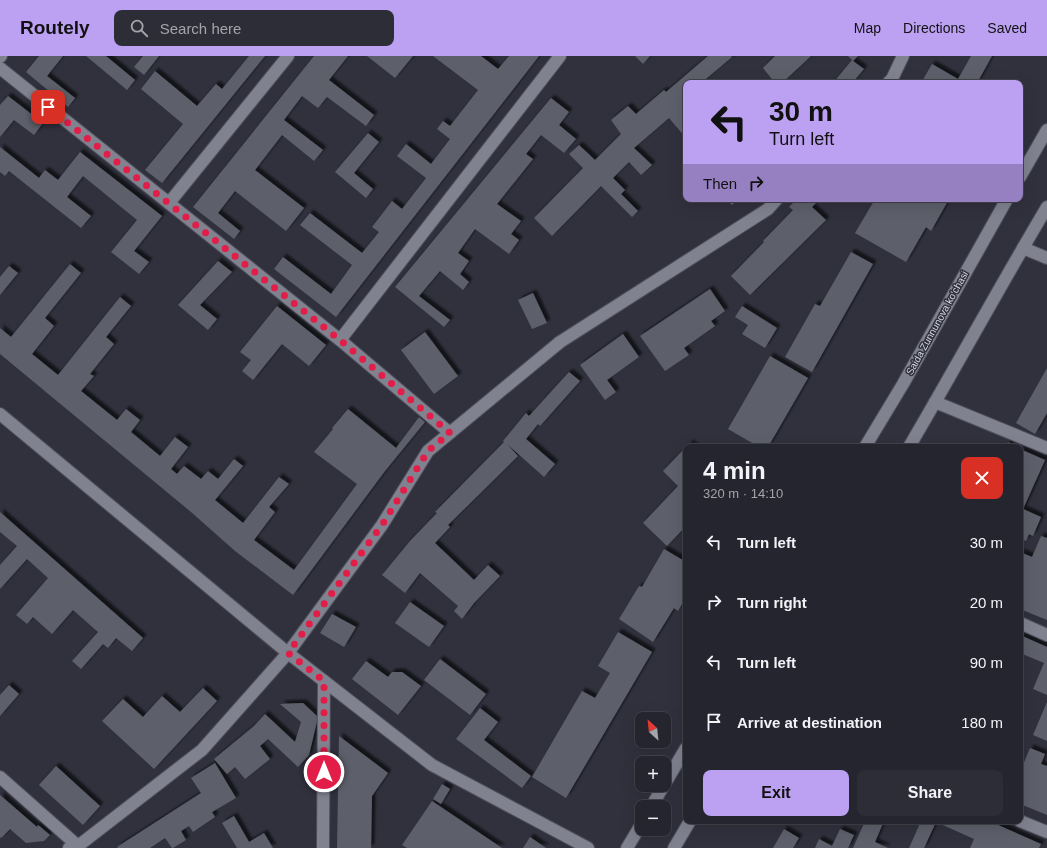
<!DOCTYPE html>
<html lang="en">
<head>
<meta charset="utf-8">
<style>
  :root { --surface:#24252e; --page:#2c2d36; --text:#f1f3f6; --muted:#a3a5aa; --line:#41424a; --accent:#bca0f2 }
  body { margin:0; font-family:Helvetica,sans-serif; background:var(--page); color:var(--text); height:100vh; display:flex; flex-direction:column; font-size:15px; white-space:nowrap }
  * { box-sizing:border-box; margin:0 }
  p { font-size:13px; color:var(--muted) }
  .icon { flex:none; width:22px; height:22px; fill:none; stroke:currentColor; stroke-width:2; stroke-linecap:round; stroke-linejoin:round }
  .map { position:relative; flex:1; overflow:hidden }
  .sheet { position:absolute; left:683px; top:388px; width:340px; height:380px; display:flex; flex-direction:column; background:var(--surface); border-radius:8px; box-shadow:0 4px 16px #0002,0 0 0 1px var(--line) }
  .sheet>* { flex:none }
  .hud { position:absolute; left:683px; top:24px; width:340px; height:122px; border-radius:8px; box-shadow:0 4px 16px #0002,0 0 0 1px var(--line); background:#bca0f2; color:#111; overflow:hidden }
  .needle { width:26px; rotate:333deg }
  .controls { position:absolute; left:635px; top:656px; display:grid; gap:8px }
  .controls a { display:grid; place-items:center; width:36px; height:36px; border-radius:8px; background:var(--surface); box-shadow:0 4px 16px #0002,0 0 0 1px var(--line); font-size:20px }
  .pin { position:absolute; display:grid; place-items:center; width:34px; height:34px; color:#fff; margin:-17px; border-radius:8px; box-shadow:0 2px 6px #0006 }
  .me { position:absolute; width:44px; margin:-22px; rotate:0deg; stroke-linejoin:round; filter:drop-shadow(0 0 3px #0008) }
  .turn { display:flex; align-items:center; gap:14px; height:84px; padding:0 20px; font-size:18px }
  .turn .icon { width:52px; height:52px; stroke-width:2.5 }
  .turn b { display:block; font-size:28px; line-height:34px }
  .then { display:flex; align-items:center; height:38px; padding:0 20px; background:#0003; gap:8px; font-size:15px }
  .round { display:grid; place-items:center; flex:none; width:42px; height:42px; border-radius:8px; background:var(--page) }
  .overview { display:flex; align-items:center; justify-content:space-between; height:68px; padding:0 20px }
  h1 { font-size:24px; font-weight:700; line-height:30px }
  .cta { display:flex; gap:8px; margin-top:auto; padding:8px 20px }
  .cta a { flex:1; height:46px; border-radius:8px; background:var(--accent); color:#111; font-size:16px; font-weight:700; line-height:46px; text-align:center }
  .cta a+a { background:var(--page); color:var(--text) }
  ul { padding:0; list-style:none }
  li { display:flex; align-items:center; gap:12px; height:60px; padding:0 20px }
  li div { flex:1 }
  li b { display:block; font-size:15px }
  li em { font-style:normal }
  header { display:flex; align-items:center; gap:24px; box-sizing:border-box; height:56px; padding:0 20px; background:var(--accent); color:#111 }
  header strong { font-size:19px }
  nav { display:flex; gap:22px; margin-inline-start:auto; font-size:14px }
  .search { width:280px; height:36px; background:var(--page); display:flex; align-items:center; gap:10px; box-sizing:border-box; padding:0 14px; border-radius:8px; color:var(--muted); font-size:15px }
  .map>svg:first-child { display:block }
  .building { fill:#5d5e6b; filter:url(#shadow) }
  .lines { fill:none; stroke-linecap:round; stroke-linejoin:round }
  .street-casing { stroke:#4e4f59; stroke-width:14 }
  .secondary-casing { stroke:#4e4f59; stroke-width:14 }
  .street { stroke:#818290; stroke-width:12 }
  .secondary { stroke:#818290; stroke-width:12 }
  .route { stroke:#e11d48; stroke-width:7; stroke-dasharray:0 12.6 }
  .labels { text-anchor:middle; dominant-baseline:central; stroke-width:3; stroke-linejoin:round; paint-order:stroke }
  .street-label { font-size:10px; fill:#d8d9e1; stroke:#30313d }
</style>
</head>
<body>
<header>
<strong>Routely</strong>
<div class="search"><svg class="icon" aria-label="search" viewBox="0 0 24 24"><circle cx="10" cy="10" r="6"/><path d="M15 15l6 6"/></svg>Search here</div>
<nav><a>Map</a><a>Directions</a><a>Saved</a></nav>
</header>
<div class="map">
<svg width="1047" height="792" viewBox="0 0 1047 792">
  <defs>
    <filter id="shadow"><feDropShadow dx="3.5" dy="-3.5" stdDeviation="1" flood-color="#0009"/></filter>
  </defs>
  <rect width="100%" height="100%" fill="#30313d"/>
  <g class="building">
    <polygon points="39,0 63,0 47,20 75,42 68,51 26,16"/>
    <polygon points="86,0 106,0 135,24 127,34"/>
    <polygon points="143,0 159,0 144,19 134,11"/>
    <polygon points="249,0 265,0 162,127 145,114 183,68 141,33 155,15 197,50 216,28 222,33"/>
    <polygon points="314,0 348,0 329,24 374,59 366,70 327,41 318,52 302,40 284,64 323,94 314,105 282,79 255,114 304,152 286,175 235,135 218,157 240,175 234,183 193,151"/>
    <polygon points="367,0 413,0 395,22"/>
    <polygon points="433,0 481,0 498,13 509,0 539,0 336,261 274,213 283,201 331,238 352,209 300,169 310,157 362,197 379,176 372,171 392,145 402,153 426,122 397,100 406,88 431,108 450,83 437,73 443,65 450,70 478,34"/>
    <polygon points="635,0 650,0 643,8"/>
    <polygon points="708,0 731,0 732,1 701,27 686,27 686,82 669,62 634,92 652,109 641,119 629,106 613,122 625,134 621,138 638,155 632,161 601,130 552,180 534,162 583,112 569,98 579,89 595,104 621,78 611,64 628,50 636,58 664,34 666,36"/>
    <polygon points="775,0 811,0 782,27 775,27 763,12"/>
    <polygon points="848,0 858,0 853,5 864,13 852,27 833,27 852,4"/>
    <polygon points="971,0 992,0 977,27 921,27 932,8 958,23"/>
    <polygon points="8,40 43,67 34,79 14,64 0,81 0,49"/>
    <polygon points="551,42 569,56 559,69 576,83 564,97 541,79 526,98 533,103 497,148 521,165 511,178 519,184 509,198 475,173 458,197 469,205 460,218 469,226 463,234 440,215 419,240 450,264 444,271 395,231"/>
    <polygon points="368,77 379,86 354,117 373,133 366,142 335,116"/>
    <polygon points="0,91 39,122 45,114 58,124 80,96 162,160 134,195 149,206 139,218 111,196 137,164 83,120 67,141 91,160 81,172 9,115 5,120 0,116"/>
    <polygon points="726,143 739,143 732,149"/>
    <polygon points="797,143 820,143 812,151 826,164 750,239 731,220 764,186 763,185 793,154 789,151"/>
    <polygon points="875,143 949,143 931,175 926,171 906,206 855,177"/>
    <polygon points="851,196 873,208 812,316 785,301 815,248 820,250"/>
    <polygon points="218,205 232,216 200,249 217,263 208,274 178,249"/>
    <polygon points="70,208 81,217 45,262 54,270 32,298 58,319 120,241 131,250 106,281 114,288 90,318 94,320 81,335 117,364 126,353 140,364 131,376 160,400 175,381 188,391 171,413 177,418 184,410 201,423 208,415 218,423 234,403 243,410 215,444 243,467 279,421 289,428 269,451 275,456 254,484 294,514 357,428 314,396 333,373 332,372 348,353 396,392 419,361 425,366 385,415 293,539 235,495 191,456 0,298 0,272 11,281"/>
    <polygon points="9,210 18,217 0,239 0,221"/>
    <polygon points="710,233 725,255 711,265 715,270 684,292 689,299 665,315 640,280"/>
    <polygon points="533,237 547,267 532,273 518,244"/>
    <polygon points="277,250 326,289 309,310 282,288 253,324 242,315 251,304 240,296"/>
    <polygon points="742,250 777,272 765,292 742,278 748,269 735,261"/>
    <polygon points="425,276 458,320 434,338 401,294"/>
    <polygon points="623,278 639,301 607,324 616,336 605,344 580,309"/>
    <polygon points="770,300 808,322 768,391 759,391 728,373"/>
    <polygon points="1047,312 1047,357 1035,378 1016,367"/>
    <polygon points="569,316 580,325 540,370 538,368 526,383 555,408 544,421 507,388 518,400 448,469 450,471 435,487 474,524 488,509 500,520 474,547 462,563 454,555 458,550 420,517 405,537 382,519 410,485 437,457 435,456 504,386 503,385 526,357 529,360"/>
    <polygon points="1008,386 1016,391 1005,391"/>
    <polygon points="690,387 695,391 686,391"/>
    <polygon points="686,391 686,470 667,490 643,467 678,430 663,415"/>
    <polygon points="1020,393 1045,404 1023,453 1041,461 1033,480 1029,478 1026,485 1020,482"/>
    <polygon points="0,456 143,582 132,595 116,582 108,592 103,588 81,613 72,605 98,576 73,554 52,578 33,561 27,568 16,559 48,522 27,503 0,533 0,509 17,490 0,476"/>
    <polygon points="1041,480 1047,482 1047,564 1020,553 1020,496 1032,501"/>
    <polygon points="664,493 686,506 686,541 678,555 674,552 653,586 619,563 639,530 642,531"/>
    <polygon points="410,546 444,570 429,591 395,567"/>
    <polygon points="332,558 356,571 344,591 320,577"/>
    <polygon points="618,576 652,596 566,742 532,721 582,635 595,642 610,617 598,610"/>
    <polygon points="1020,579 1047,591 1047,639 1033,633 1044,607 1020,597"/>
    <polygon points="440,603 486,638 470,659 424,624"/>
    <polygon points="366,605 388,621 392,616 402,616 421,630 398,659 352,623"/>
    <polygon points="9,629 19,638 0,660 0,639"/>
    <polygon points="203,632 217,645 154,713 102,665 123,643 143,661 162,640 180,656"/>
    <polygon points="1047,646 1047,685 1033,679"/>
    <polygon points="303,647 318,661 309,699 298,711 268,683 260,690 270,703 245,723 235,711 227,718 214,703 254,670 265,658 295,686 301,666 280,648"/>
    <polygon points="480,652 498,666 484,684 531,720 522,732 456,683"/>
    <polygon points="339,680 388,717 372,740 371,792 337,792"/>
    <polygon points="1030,692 1045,698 1041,708 1047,710 1047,759 1020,748 1020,716"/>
    <polygon points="215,707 236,742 212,756 215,761 193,776 189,770 181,775 186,784 173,792 172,792 165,782 150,792 118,792 117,791 201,737 191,722"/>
    <polygon points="56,710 100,750 83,769 39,729"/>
    <polygon points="442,728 450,733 441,748 433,743"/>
    <polygon points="0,739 37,771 38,769 50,779 44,785 26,787 10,773 1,782 0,781"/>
    <polygon points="432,745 502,792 407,792 402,789"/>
    <polygon points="234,760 249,786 264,777 273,792 237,792 222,767"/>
    <polygon points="865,765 884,765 875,786 888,792 853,792"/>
    <polygon points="921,765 989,765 1041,788 1039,792 970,792 974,783 936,766 924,792 909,792"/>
    <polygon points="784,773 799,782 793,792 773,792"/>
    <polygon points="840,773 854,779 848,792 815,792 819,783 832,790"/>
    <polygon points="530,781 546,792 523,792"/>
  </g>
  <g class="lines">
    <defs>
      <g id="street">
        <polyline points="0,1 1,0"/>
        <polyline points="0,12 340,284 450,377"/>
        <polyline points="888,27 892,23 903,0"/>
        <polyline points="169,147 288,0"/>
        <polyline points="1023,192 1047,202"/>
        <polyline points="340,284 560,0"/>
        <polyline points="935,346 1047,392"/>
        <polyline points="1020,567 1047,579"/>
        <polyline points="0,721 78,790"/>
        <polyline points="1020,765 1047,776"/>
        <polyline points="69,792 78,790 202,694 288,597 382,469 428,395 560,286 768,153 777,143"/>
        <polyline points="323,792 324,625"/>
      </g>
      <g id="secondary">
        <polyline points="1020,121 1047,74"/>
        <polyline points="0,358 288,597 432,709 588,792"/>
        <polyline points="865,391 903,328 1007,143"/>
        <path d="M909,391C956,311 1000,230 1047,151"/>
        <polyline points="651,751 686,692"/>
        <polyline points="627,792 642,767"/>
        <polyline points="674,792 690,765"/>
      </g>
    </defs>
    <use href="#street" class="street-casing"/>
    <use href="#secondary" class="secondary-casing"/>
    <use href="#street" class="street"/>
    <use href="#secondary" class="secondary"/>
  </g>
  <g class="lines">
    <polyline class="route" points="48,51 340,284 450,377 428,395 382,469 288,597 324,625 324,716"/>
  </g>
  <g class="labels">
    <g class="street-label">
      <text transform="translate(937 267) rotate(-61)">Saida Zunnunova ko'chasi</text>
    </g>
  </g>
</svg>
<div class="controls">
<a><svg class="needle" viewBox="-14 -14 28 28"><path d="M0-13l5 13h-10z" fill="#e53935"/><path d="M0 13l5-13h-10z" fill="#a3a5aa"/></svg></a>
<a>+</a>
<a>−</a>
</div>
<div class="pin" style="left:48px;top:51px;background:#d93025"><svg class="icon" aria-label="arrive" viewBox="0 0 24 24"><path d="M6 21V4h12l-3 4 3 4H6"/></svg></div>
<svg class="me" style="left:324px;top:716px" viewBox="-20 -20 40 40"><circle r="17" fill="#e11d48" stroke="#fff" stroke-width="3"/><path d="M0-11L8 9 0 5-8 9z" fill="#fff"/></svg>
<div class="hud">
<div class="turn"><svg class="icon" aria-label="left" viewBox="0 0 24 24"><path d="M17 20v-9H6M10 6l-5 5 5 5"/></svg><div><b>30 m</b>Turn left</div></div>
<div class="then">Then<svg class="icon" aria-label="right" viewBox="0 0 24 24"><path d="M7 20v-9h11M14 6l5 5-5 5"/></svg></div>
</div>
<section class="sheet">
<div class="overview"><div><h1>4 min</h1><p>320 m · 14:10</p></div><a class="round" style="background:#d93025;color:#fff"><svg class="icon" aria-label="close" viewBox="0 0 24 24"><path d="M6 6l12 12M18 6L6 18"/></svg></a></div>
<ul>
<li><svg class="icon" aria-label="left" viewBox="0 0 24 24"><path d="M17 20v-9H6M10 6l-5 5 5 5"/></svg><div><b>Turn left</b></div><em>30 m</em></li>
<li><svg class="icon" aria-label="right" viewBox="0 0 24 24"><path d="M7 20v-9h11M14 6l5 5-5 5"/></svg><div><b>Turn right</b></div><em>20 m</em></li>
<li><svg class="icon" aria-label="left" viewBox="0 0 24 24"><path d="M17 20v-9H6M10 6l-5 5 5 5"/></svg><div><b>Turn left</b></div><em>90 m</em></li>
<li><svg class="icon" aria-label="arrive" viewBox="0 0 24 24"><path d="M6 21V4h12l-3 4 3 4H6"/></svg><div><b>Arrive at destination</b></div><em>180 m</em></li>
</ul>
<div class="cta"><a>Exit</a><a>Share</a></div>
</section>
</div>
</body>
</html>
